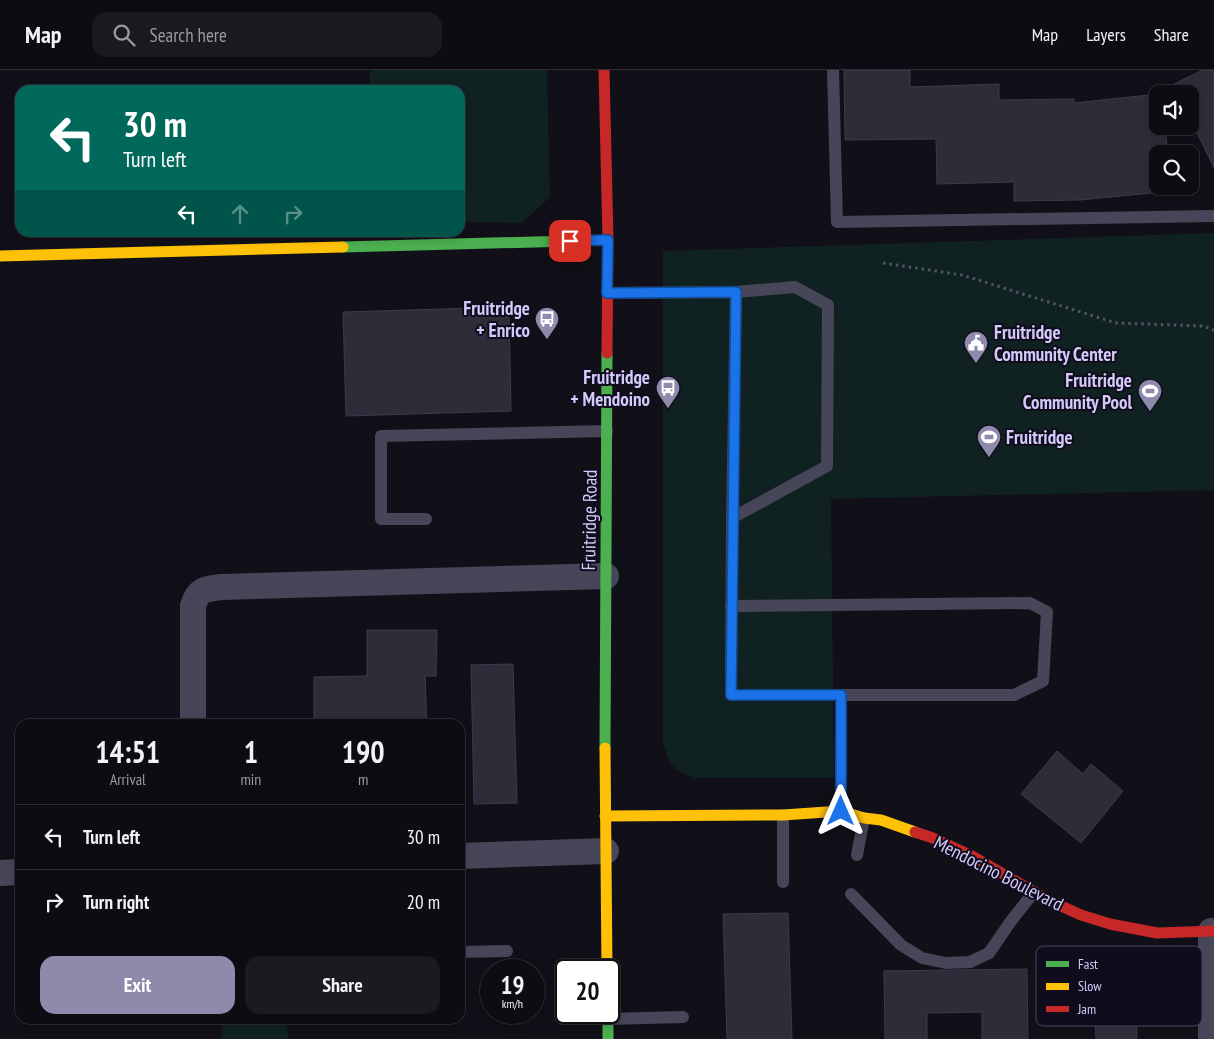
<!DOCTYPE html>
<html lang="en">
<head>
<meta charset="utf-8">
<style>
  :root { --surface:#0d0c12; --page:#1b1a20; --text:#f1f3f6; --muted:#9a9b9f; --line:#2d2c32; --accent:#8f89ac }
  body { margin:0; font-family:"PT Sans Narrow",sans-serif; background:var(--page); color:var(--text); height:100vh; display:flex; flex-direction:column; font-size:19px; white-space:nowrap }
  * { box-sizing:border-box; margin:0 }
  p { font-size:16px; color:var(--muted) }
  .icon { flex:none; width:28px; height:28px; fill:none; stroke:currentColor; stroke-width:2; stroke-linecap:round; stroke-linejoin:round }
  .map { position:relative; flex:1; overflow:hidden }
  .sheet { position:absolute; left:15px; top:649px; width:450px; height:305px; display:flex; flex-direction:column; background:var(--surface); border-radius:15px; box-shadow:0 2px 8px #0003,0 0 0 1px var(--line) }
  .sheet>* { flex:none }
  .banner { position:absolute; left:15px; top:15px; width:450px; height:152px; border-radius:15px; box-shadow:0 2px 8px #0003,0 0 0 1px var(--line); background:#00695c; color:#fff; overflow:hidden }
  .controls { position:absolute; left:1149px; top:15px; display:grid; gap:10px }
  .controls a { display:grid; place-items:center; width:50px; height:50px; border-radius:10px; background:var(--surface); box-shadow:0 2px 8px #0003,0 0 0 1px var(--line); font-size:25px }
  .speed { position:absolute; left:480px; top:889px; display:flex; gap:10px; font-size:25px; font-weight:700; text-align:center }
  .speed>* { display:grid; place-content:center; width:65px; height:65px; border-radius:50%; background:var(--surface); box-shadow:0 2px 8px #0003,0 0 0 1px var(--line); line-height:1 }
  .speed small { font-size:12px; font-weight:400 }
  .speed .limit { border:2px solid #111; border-radius:8px; background:#fff; color:#111 }
  .pin { position:absolute; display:grid; place-items:center; width:42px; height:42px; color:#fff; margin:-21px; border-radius:10px; box-shadow:0 2px 8px #0006 }
  .me { position:absolute; width:55px; margin:-28px; rotate:0deg; stroke-linejoin:round; filter:drop-shadow(0 0 4px #0008) }
  .turn { display:flex; align-items:center; gap:18px; height:105px; padding:0 25px; font-size:22px }
  .turn .icon { width:65px; height:65px; stroke-width:2.5 }
  .turn b { display:block; font-size:35px; line-height:42px }
  .lanes { display:flex; align-items:center; height:48px; padding:0 25px; background:#0003; justify-content:center; gap:25px; direction:ltr }
  .lanes .off { opacity:.35 }
  .eta { display:flex; justify-content:space-evenly; align-items:center; height:85px; text-align:center }
  .eta b { font-size:30px; font-weight:800; line-height:35px }
  .primary-button { display:flex; gap:10px; margin-top:auto; padding:10px 25px }
  .primary-button a { flex:1; height:58px; border-radius:15px; background:var(--accent); color:#fff; font-size:20px; font-weight:800; line-height:58px; text-align:center }
  .primary-button a+a { background:var(--page); color:var(--text) }
  ul { padding:0; list-style:none }
  li { display:flex; align-items:center; gap:15px; height:65px; padding:0 25px; border-top:1px solid var(--line) }
  li div { flex:1 }
  li b { display:block; font-size:19px }
  li em { font-style:normal }
  header { display:flex; align-items:center; gap:30px; box-sizing:border-box; height:70px; padding:0 25px; background:var(--surface); border-bottom:1px solid var(--line) }
  header strong { font-size:24px }
  nav { display:flex; gap:28px; margin-inline-start:auto; font-size:18px }
  .search { width:350px; height:45px; background:var(--page); display:flex; align-items:center; gap:12px; box-sizing:border-box; padding:0 18px; border-radius:15px; color:var(--muted); font-size:19px }
  .map>svg:first-child { display:block }
  .green { fill:#102122 }
  .building { fill:#2f2c3a; stroke:#3e3a4c }
  .lines { fill:none; stroke-linecap:round; stroke-linejoin:round }
  .path { stroke:#4b5762; stroke-width:3; stroke-dasharray:2.5 4; stroke-linecap:butt }
  .lane { stroke:#474558; stroke-width:12 }
  .street { stroke:#474558; stroke-width:26 }
  .fast { stroke:#4caf50; stroke-width:11 }
  .slow { stroke:#ffc107; stroke-width:11 }
  .jam { stroke:#c62828; stroke-width:11 }
  .route-casing { stroke:#114b97; stroke-width:12 }
  .route { stroke:#1a73e8; stroke-width:9 }
  .labels { text-anchor:middle; dominant-baseline:central; stroke-width:4; stroke-linejoin:round; paint-order:stroke }
  .poi-label { font-size:19px; font-weight:bold; fill:#d3cafb; stroke:#100c1b; text-anchor:end }
  .street-label { font-size:19px; fill:#d3cafb; stroke:#100c1b }
  .key { fill:#100c1b; stroke:#4a455e; stroke-width:1 }
  .key-label { font-size:14px; fill:#d3cafb }
</style>
</head>
<body>
<header>
<strong>Map</strong>
<div class="search"><svg class="icon" aria-label="search" viewBox="0 0 24 24"><circle cx="10" cy="10" r="6"/><path d="M15 15l6 6"/></svg>Search here</div>
<nav><a>Map</a><a>Layers</a><a>Share</a></nav>
</header>
<div class="map">
<svg width="1214" height="969" viewBox="0 0 1214 969">
  <rect width="100%" height="100%" fill="#111018"/>
  <g class="green">
    <polygon points="370,0 547,0 550,127 522,153 460,152 460,20 370,20"/>
    <path d="M1214,163V420L831,429L834,708H696C670,699 670,696 663,671V181Z"/>
    <polygon points="222,949 287,949 288,969 222,969"/>
  </g>
  <g class="building">
    <polygon points="844,0 910,0 910,17 999,14 999,30 1074,29 1074,33 1158,24 1158,56 1165,56 1168,84 1158,84 1158,116 1172,116 1172,121 1080,130 1014,131 1014,112 937,114 936,69 845,70"/>
    <polygon points="1203,0 1214,0 1214,98 1190,48 1190,24 1179,24 1174,14"/>
    <polygon points="509,237 511,341 346,346 343,242"/>
    <polygon points="367,560 437,560 436,606 425,606 427,654 314,654 314,607 367,606"/>
    <polygon points="513,594 517,733 474,734 471,595"/>
    <polygon points="1057,681 1083,704 1091,694 1123,721 1081,773 1021,724"/>
    <polygon points="788,843 792,969 727,969 723,844"/>
    <polygon points="1027,899 1028,969 982,969 982,942 927,943 927,969 885,969 884,901"/>
    <polygon points="1136,925 1137,969 1096,969 1094,927"/>
  </g>
  <g class="lines">
    <polyline class="path" points="883,193 962,205 1116,253 1203,256 1214,260"/>
    <g class="lane">
      <polyline points="833,0 837,152 1214,146"/>
      <polyline points="607,223 736,222 732,448 731,625 841,625 841,741"/>
      <polyline points="732,448 827,396 828,235 795,217 736,222"/>
      <polyline points="426,449 381,449 381,366 607,361"/>
      <polyline points="731,536 1030,533 1047,542 1043,611 1014,625 841,625"/>
      <polyline points="857,785 864,748"/>
      <polyline points="783,812 783,745"/>
      <polyline points="851,824 901,875 922,888 946,893 970,892 989,883 1011,851 1034,822"/>
      <polyline points="460,882 507,881"/>
      <polyline points="607,951 608,949 683,947"/>
    </g>
    <g class="street">
      <path d="M193,654V536C198,519 205,519 222,517L606,506"/>
      <polyline points="460,786 606,781"/>
      <polyline points="0,803 20,802"/>
      <polyline points="1211,861 1211,969"/>
    </g>
    <g class="fast">
      <polyline points="343,177 608,170"/>
      <polyline points="605,678 607,283"/>
      <polyline points="608,942 608,969"/>
    </g>
    <g class="slow">
      <polyline points="0,186 343,177"/>
      <polyline points="605,678 607,900"/>
      <polyline points="605,746 783,745 841,741 864,748 881,750 915,762"/>
    </g>
    <g class="jam">
      <polyline points="604,0 608,170 607,283"/>
      <polyline points="915,762 933,768 972,786 1050,831 1081,845 1110,854 1157,863 1214,861"/>
    </g>
  </g>
  <g class="lines">
    <defs>
      <polyline id="route" points="570,171 608,170 607,223 736,222 731,625 841,625 841,741"/>
    </defs>
    <use href="#route" class="route-casing"/>
    <use href="#route" class="route"/>
  </g>
  <defs>
    <symbol id="bus-pin" viewBox="-11 -11 22 30"><path d="M0 17L-7.5 6A9.5 9.5 0 1 1 7.5 6Z" fill="#8f89ac" stroke="#100c1b"/><path d="M-5-6H5V4H4V6H2V4H-2V6H-4V4H-5ZM-3.5-4V0h7V-4ZM-3.5 1.2v1.5H-2V1.2ZM2 1.2v1.5H3.5V1.2Z" fill="#fff"/></symbol>
    <symbol id="civic-pin" viewBox="-11 -11 22 30"><path d="M0 17L-7.5 6A9.5 9.5 0 1 1 7.5 6Z" fill="#8f89ac" stroke="#100c1b"/><path d="M-.6-6.5H3V-4.5H.6V-3L4-1V1h2V6H-6V1h2V-1L-.6-3ZM-1.2 2.5V6h2.4V2.5Z" fill="#fff"/></symbol>
    <symbol id="stadium-pin" viewBox="-11 -11 22 30"><path d="M0 17L-7.5 6A9.5 9.5 0 1 1 7.5 6Z" fill="#8f89ac" stroke="#100c1b"/><path d="M0-5a6.5 5 0 1 0 0 10a6.5 5 0 1 0 0-10ZM-3.5-1.8h7v3.6h-7Z" fill="#fff"/></symbol>
  </defs>
  <g fill-rule="evenodd">
    <use href="#bus-pin" x="533" y="235" width="28" height="38"/>
    <use href="#civic-pin" x="962" y="259" width="28" height="38"/>
    <use href="#bus-pin" x="654" y="304" width="28" height="38"/>
    <use href="#stadium-pin" x="1136" y="307" width="28" height="38"/>
    <use href="#stadium-pin" x="975" y="353" width="28" height="38"/>
  </g>
  <g class="labels">
    <g class="poi-label">
      <text x="530" y="238">Fruitridge<tspan x="530" dy="22">+ Enrico</tspan></text>
      <text x="994" y="262" text-anchor="start">Fruitridge<tspan x="994" dy="22">Community Center</tspan></text>
      <text x="650" y="307">Fruitridge<tspan x="650" dy="22">+ Mendoino</tspan></text>
      <text x="1132" y="310">Fruitridge<tspan x="1132" dy="22">Community Pool</tspan></text>
      <text x="1006" y="367" text-anchor="start">Fruitridge</text>
    </g>
    <g class="street-label">
      <text transform="translate(589 450) rotate(-89)">Fruitridge Road</text>
      <text transform="translate(999 803) rotate(27)">Mendocino Boulevard</text>
    </g>
  </g>
  <rect x="1036" y="876" width="166" height="80" rx="8" class="key"/>
  <rect x="1046" y="891" width="23" height="6" fill="#4caf50"/>
  <rect x="1046" y="913" width="23" height="7" fill="#ffc107"/>
  <rect x="1046" y="936" width="23" height="6" fill="#c62828"/>
  <g class="key-label">
    <text x="1078" y="899">Fast</text>
    <text x="1078" y="921">Slow</text>
    <text x="1078" y="944">Jam</text>
  </g>
</svg>
<div class="controls">
<a><svg class="icon" aria-label="sound" viewBox="0 0 24 24"><path d="M4 9h4l5-4v14l-5-4H4zM17 9q2 3 0 6"/></svg></a>
<a><svg class="icon" aria-label="search" viewBox="0 0 24 24"><circle cx="10" cy="10" r="6"/><path d="M15 15l6 6"/></svg></a>
</div>
<div class="speed"><div>19<small>km/h</small></div><div class="limit">20</div></div>
<div class="pin" style="left:570px;top:171px;background:#d93025"><svg class="icon" aria-label="arrive" viewBox="0 0 24 24"><path d="M6 21V4h12l-3 4 3 4H6"/></svg></div>
<svg class="me" style="left:841px;top:741px" viewBox="-20 -20 40 40"><path d="M0-17L14 15 0 8-14 15z" fill="#1a73e8" stroke="#fff" stroke-width="4"/></svg>
<div class="banner">
<div class="turn"><svg class="icon" aria-label="left" viewBox="0 0 24 24"><path d="M17 20v-9H6M10 6l-5 5 5 5"/></svg><div><b>30 m</b>Turn left</div></div>
<div class="lanes"><svg class="icon" aria-label="left" viewBox="0 0 24 24"><path d="M17 20v-9H6M10 6l-5 5 5 5"/></svg><svg class="icon off" aria-label="ahead" viewBox="0 0 24 24"><path d="M12 20V5M6 11l6-6 6 6"/></svg><svg class="icon off" aria-label="right" viewBox="0 0 24 24"><path d="M7 20v-9h11M14 6l5 5-5 5"/></svg></div>
</div>
<section class="sheet">
<div class="eta">
<div><b>14:51</b><p>Arrival</p></div>
<div><b>1</b><p>min</p></div>
<div><b>190</b><p>m</p></div>
</div>
<ul>
<li><svg class="icon" aria-label="left" viewBox="0 0 24 24"><path d="M17 20v-9H6M10 6l-5 5 5 5"/></svg><div><b>Turn left</b></div><em>30 m</em></li>
<li><svg class="icon" aria-label="right" viewBox="0 0 24 24"><path d="M7 20v-9h11M14 6l5 5-5 5"/></svg><div><b>Turn right</b></div><em>20 m</em></li>
</ul>
<div class="primary-button"><a>Exit</a><a>Share</a></div>
</section>
</div>
</body>
</html>
